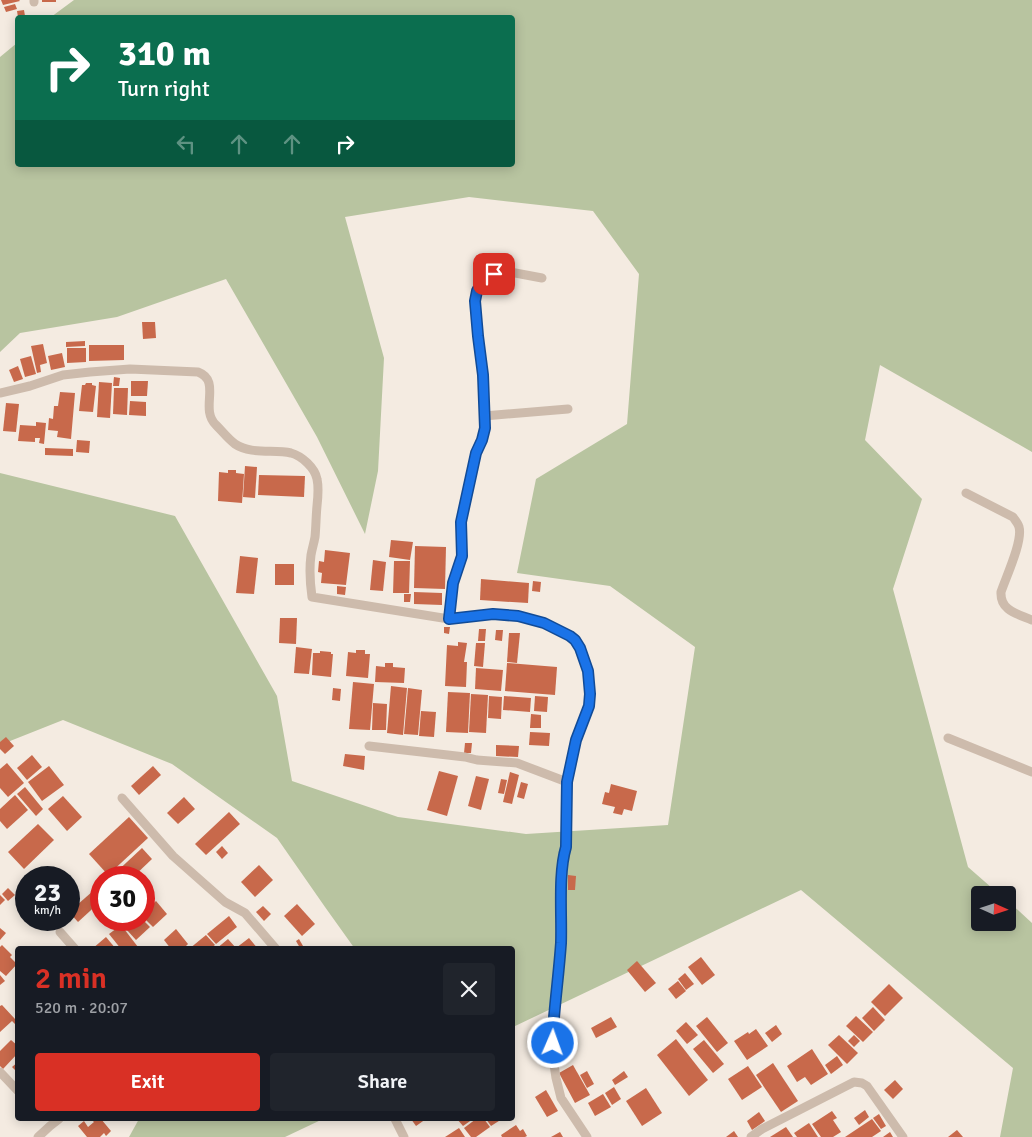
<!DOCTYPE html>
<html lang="en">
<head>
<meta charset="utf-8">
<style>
  :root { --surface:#171b24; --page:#20242c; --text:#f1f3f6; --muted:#9ea1a6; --accent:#d93025 }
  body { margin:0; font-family:Signika,sans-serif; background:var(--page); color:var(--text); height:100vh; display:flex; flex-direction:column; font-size:19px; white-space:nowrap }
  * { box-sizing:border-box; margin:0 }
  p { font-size:16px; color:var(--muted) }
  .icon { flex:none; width:28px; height:28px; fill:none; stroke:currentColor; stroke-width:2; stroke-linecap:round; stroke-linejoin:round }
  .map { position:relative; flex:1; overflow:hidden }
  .sheet { position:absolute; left:15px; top:946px; width:500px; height:175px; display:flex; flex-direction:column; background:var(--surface); border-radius:5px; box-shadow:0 2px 12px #0003 }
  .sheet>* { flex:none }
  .guide { position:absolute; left:15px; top:15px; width:500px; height:152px; border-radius:5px; box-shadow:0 2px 12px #0003; background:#0b6e4f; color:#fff; overflow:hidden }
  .needle { width:32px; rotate:93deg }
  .tools { position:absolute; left:971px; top:886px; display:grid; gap:10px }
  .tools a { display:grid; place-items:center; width:45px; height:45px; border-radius:5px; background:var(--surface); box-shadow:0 2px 12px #0003; font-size:25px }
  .speed { position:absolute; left:15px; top:866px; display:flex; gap:10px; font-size:25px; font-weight:700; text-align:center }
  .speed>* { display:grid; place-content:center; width:65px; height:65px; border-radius:50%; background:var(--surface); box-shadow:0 2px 12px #0003; line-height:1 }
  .speed small { font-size:12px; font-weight:400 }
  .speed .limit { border:8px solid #d22; background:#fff; color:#111 }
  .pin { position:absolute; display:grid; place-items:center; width:42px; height:42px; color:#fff; margin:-21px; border-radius:10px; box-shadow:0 2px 8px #0006 }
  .me { position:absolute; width:55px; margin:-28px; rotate:2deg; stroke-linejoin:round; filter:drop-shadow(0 0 4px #0008) }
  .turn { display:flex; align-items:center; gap:18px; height:105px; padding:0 20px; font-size:22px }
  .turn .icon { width:65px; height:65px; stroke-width:2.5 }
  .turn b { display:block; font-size:35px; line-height:42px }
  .lanes { display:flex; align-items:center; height:48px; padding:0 20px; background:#0003; justify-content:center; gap:25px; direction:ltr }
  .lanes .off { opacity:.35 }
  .round { display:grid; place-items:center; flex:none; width:52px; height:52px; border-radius:5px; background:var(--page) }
  .summary { display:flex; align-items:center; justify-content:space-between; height:85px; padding:0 20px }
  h1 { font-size:30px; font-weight:600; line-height:38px; color:var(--accent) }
  .primary-button { display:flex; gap:10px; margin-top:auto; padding:10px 20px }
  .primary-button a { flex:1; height:58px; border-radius:5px; background:var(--accent); color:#fff; font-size:20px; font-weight:600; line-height:58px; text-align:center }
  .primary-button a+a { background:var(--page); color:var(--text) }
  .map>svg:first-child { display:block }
  .green { fill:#b8c4a0 }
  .building { fill:#c8694b }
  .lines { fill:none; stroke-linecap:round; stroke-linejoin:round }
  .street { stroke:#cdbbac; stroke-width:9 }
  .route-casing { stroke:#114b97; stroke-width:12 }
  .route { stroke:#1a73e8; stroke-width:9 }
</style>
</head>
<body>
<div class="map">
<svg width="1032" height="1137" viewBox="0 0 1032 1137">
  <rect width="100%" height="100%" fill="#f4ebe1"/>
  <g class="green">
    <polygon points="74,0 1032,0 1032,452 880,365 865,440 922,499 893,589 968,867 1000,895 980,895 980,922 1008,922 1008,901 1032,923 1032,1137 1000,1137 1013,1068 801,890 513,1027 512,949 355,949 325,907 277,838 172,764 63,720 0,745 0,473 175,516 277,696 292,781 398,817 526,834 668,825 695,647 610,586 517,573 536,479 627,424 639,274 593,211 469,197 345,217 384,358 378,471 365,534 317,437 226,279 117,317 20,333 0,352 0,57 17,43 18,165 512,165 512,18 51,17"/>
    <polygon points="139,1119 323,1119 285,1137 129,1137"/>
  </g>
  <g class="building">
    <polygon points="1,0 19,0 20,1 3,5"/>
    <rect x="42" y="0" width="14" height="2"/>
    <polygon points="15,4 17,9 6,12 4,7"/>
    <polygon points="24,10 25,16 18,17 17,11"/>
    <polygon points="142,322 155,322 156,338 143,339"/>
    <polygon points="85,341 85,346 66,347 66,342"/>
    <polygon points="43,344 47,363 40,365 41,372 37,373 31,346"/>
    <polygon points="89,345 124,345 124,360 89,361"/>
    <polygon points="67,348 86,348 86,362 67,363"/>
    <polygon points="62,353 65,367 51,370 48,356"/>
    <polygon points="31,356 36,374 25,377 20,359"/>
    <polygon points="18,366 23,379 14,382 9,370"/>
    <polygon points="114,377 120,378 119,386 113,386"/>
    <polygon points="131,381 148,381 147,396 131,396"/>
    <polygon points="99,382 112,383 110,418 97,417"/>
    <polygon points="86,383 92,383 92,385 96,386 93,412 79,411 82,385 85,385"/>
    <polygon points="114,388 128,388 127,415 113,414"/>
    <polygon points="60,392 75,393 71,439 57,437 58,431 48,430 49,418 53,419 54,406 58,406"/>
    <polygon points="130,401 146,402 146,416 129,415"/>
    <polygon points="6,403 19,404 16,432 3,431"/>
    <polygon points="36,422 46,423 44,444 39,443 40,438 35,438 35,442 18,441 20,425 36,426"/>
    <polygon points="77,440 90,441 89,453 76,452"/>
    <polygon points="45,448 73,449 73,456 45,455"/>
    <polygon points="245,466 257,467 255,498 243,497"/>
    <polygon points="228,470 236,470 236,473 244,474 242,503 218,501 219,472 228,473"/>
    <polygon points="259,475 305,476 304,497 258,495"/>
    <polygon points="391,540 413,542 410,560 389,557"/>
    <polygon points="415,546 446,547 445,589 414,588"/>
    <polygon points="325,550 350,553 346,585 321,583 322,573 318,572 319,561 324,562"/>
    <polygon points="240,556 258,558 254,594 236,593"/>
    <polygon points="373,560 386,562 383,591 370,590"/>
    <polygon points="394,561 410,561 409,593 393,593"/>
    <rect x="275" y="564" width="19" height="21"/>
    <polygon points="481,579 529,583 528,603 480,600"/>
    <polygon points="533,581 541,582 540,592 532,591"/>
    <polygon points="337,586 346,587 345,595 337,594"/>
    <polygon points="414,592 442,593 442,605 414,604"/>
    <polygon points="404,594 411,594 410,602 404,602"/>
    <polygon points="280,618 297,618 296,644 279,643"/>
    <polygon points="444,627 450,627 449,634 444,633"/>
    <polygon points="479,629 486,629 485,641 478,641"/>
    <polygon points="496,630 503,630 502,641 495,640"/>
    <polygon points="509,633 520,633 517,663 507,662"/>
    <polygon points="458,642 467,643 464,662 467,662 466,687 445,686 447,645 458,646"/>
    <polygon points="476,643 485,643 483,667 474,666"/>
    <polygon points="296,647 312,649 309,674 294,673"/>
    <polygon points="356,650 365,650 365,654 370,654 368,678 346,676 348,652 356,653"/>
    <polygon points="320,651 331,652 331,654 333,654 331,677 312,675 313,653 320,653"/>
    <polygon points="385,663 393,663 393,667 405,668 404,683 375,682 376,666 385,667"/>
    <polygon points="507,663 557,667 555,695 505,691"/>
    <polygon points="476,668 503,670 501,691 475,689"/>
    <polygon points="353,682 374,684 370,730 349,729"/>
    <polygon points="391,686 407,688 403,735 387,733"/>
    <polygon points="333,688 341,689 340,701 332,700"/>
    <polygon points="408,688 422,690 418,735 404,734"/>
    <polygon points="448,692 470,693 468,733 446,732"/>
    <polygon points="471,694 488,695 486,733 469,732"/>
    <polygon points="489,696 502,697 501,719 488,718"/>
    <polygon points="504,696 531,698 530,712 503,710"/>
    <polygon points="535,696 548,697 547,712 534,711"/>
    <polygon points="373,703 387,704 386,730 372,730"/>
    <polygon points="421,711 436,712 434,737 419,736"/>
    <polygon points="531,714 541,715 541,728 530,728"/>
    <polygon points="530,732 550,733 549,746 529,745"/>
    <polygon points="6,737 14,746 5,754 0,749 0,742"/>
    <polygon points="465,743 472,743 471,753 464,753"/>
    <polygon points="496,745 519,746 518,757 496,756"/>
    <polygon points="345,754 365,756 364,770 343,766"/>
    <polygon points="32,755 42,767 27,780 17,768"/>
    <polygon points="7,763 24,783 8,797 0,788 0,769"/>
    <polygon points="49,766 64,785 42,801 28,782"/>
    <polygon points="153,766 161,775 139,795 131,786"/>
    <polygon points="439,771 458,776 447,816 427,810"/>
    <polygon points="510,772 519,775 512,804 503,802"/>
    <polygon points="476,776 489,779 481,810 468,806"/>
    <polygon points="501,779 507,780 504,794 498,793"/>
    <polygon points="521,782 528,784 524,799 517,797"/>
    <polygon points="611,784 637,791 632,811 624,809 622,815 613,813 615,807 602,804 605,792 609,793"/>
    <polygon points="25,787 43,809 36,816 17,794"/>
    <polygon points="15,795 28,810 7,829 0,821 0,809"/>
    <polygon points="63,796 82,817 67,831 48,809"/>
    <polygon points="184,797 195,809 178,824 167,813"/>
    <polygon points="229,812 240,824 206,855 195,844"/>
    <polygon points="129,817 148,838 108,875 89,854"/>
    <polygon points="38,824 54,840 24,869 8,852"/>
    <polygon points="222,846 228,853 222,859 216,852"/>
    <polygon points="142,848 152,859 132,878 113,878 112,876"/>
    <polygon points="259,865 273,880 255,897 241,882"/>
    <polygon points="568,875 576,876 575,890 568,890"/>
    <polygon points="101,884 101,901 78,922 69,912"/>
    <polygon points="144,885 154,896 144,905"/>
    <polygon points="8,888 15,895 8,901 2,894"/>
    <polygon points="0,895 5,900 0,905"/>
    <polygon points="156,901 167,914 153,927 144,918 144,912"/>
    <polygon points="297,904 315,924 302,936 284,916"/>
    <polygon points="263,906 271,914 264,921 256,912"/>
    <polygon points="229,916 237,927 216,944 207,934"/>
    <polygon points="135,920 143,920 150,927 136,940 126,929"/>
    <polygon points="121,925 138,947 136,949 121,949 109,934"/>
    <polygon points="0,928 6,933 0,940"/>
    <polygon points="176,929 188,944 183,949 171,949 164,940"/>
    <polygon points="206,935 215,945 210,949 189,949"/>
    <polygon points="106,937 116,949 92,949"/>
    <polygon points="249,938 258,949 216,949 228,939 236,948"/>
    <polygon points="299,939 303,946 300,948 296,941"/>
    <polygon points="2,945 12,955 10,957 17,964 6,976 0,971 0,947"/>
    <polygon points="701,957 715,975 702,985 688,967"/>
    <polygon points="637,961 656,983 645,992 627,970"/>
    <polygon points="685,973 694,984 686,990 678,979"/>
    <polygon points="0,975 5,981 0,985"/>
    <polygon points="678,981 686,991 676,999 668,989"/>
    <polygon points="889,984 903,998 885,1016 871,1002"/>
    <polygon points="2,1005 15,1019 18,1017 18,1027 12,1021 0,1032 0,1006"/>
    <polygon points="873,1007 885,1020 874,1031 862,1018"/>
    <polygon points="856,1016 873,1032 863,1042 846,1026"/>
    <polygon points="611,1017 617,1027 596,1038 591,1028"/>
    <polygon points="707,1017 728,1043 717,1052 696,1026"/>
    <polygon points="686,1022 698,1035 687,1044 676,1031"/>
    <polygon points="776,1025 782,1034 772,1042 765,1033"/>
    <polygon points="756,1029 768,1046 747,1060 734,1041 748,1032 749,1034"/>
    <polygon points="839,1035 858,1053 847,1064 828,1045"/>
    <polygon points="854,1035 860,1041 854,1047 848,1041"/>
    <polygon points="676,1039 708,1080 689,1096 657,1055"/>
    <polygon points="11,1040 18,1046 18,1053 3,1069 0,1066 0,1051"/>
    <polygon points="704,1040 724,1064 713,1073 693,1049"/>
    <polygon points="812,1049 828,1074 811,1085 805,1077 797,1082 787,1066"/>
    <polygon points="837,1056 843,1065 831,1074 825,1065"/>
    <polygon points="18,1062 18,1073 12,1067"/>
    <polygon points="773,1063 798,1101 781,1112 756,1075"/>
    <polygon points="573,1065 590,1095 575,1103 559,1073"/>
    <polygon points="748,1066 762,1087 742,1100 728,1079"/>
    <polygon points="587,1071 594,1084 587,1088 580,1075"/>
    <polygon points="624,1071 628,1077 615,1085 612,1080"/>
    <polygon points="895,1080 903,1089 893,1099 884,1090"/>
    <polygon points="614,1087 621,1099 612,1105 605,1093"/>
    <polygon points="646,1088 662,1113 642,1126 626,1101"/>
    <polygon points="546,1090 558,1111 547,1117 535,1097"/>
    <polygon points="603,1094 611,1107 595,1116 588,1103"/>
    <polygon points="865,1110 869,1117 859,1125 854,1118"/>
    <polygon points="832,1111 837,1118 833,1120 841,1132 833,1137 821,1137 812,1124"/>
    <polygon points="759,1112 765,1121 752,1130 747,1121"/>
    <polygon points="879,1114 886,1126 881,1129 873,1118"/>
    <polygon points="91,1119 101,1119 111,1131 106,1136 104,1133 100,1137 87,1137 78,1126 84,1121 88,1127 94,1122"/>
    <polygon points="411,1119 426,1119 416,1126"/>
    <polygon points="457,1119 473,1119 463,1126"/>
    <polygon points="476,1119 484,1119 490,1127 476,1137 471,1137 464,1128"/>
    <polygon points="486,1119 502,1119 491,1126"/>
    <polygon points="872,1119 881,1131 872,1137 845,1137"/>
    <polygon points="809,1123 818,1137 797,1137 794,1133"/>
    <polygon points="516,1125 520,1131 523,1129 527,1136 525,1137 502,1137 501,1135"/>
    <polygon points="786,1127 793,1137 770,1137"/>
    <polygon points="459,1128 465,1137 445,1137"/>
    <polygon points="957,1130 963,1137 948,1137"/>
    <polygon points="734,1131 738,1137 726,1137"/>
    <polygon points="560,1132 563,1137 551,1137"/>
    <polygon points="890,1132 893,1137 883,1137"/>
  </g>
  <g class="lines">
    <g class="street">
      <polyline points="34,0 34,2"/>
      <path d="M0,393L30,386L63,375L90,372L130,369L198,372C222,381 199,409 216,425C222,431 228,439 235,444C251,455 274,449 291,453C302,456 315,468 317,479C319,488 318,497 317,506C316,516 316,527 315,537C314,543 312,549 311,555C309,570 310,583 312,597L449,619L493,614L518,616L544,623L570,635L575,640L580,648L588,671L590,694L589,706L576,739L567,782L566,847L564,856L562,876L561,942L553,1030V1057L556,1078L561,1098L587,1137"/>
      <polyline points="484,416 568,409"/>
      <path d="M966,493L1013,517C1015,520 1018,523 1019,527C1023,541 1006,577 1001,592C1000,611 1018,614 1032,620"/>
      <polyline points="449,619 453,583 462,556 461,522 477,453 482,440 485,429 483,375 478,336 475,301 477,291 482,282 487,277 494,274 502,272 510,272 542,278"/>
      <polyline points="948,738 1032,772"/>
      <polyline points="369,746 465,757 477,760 517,763 567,782"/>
      <polyline points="122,798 173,856 225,902 245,913 276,949"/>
      <polyline points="60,932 75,949"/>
      <polyline points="0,1072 18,1091"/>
      <polyline points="395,1119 404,1137"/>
      <polyline points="38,1137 50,1126 59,1119"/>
      <polyline points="751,1137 762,1129 854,1082 862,1083 867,1086 903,1137"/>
    </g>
  </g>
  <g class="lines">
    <defs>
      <path id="route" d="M494,274L486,277L482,282L477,291L475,301L478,336L483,375L485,428L482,440L476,453L461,522L462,556L453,583L449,619L493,614L518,616L544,623L570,636L575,640L580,648L588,671L590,694L589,706L576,740L567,782L566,847C558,874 562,914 561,943C559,972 555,1001 553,1030V1043"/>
    </defs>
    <use href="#route" class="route-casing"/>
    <use href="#route" class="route"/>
  </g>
</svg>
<div class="tools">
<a><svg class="needle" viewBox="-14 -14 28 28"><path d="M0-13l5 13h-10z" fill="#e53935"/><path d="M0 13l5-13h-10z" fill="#9ea1a6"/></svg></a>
</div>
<div class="speed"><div>23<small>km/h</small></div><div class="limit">30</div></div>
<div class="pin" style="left:494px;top:274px;background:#d93025"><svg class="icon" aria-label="arrive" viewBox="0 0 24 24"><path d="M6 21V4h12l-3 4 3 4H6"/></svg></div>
<svg class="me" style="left:553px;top:1043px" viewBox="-20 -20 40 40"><circle r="17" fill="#1a73e8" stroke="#fff" stroke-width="3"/><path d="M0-11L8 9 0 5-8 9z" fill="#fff"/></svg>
<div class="guide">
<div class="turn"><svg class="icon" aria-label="right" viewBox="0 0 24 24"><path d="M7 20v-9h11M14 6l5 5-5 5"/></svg><div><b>310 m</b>Turn right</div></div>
<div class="lanes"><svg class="icon off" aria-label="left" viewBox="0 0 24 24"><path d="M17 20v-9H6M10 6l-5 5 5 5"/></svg><svg class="icon off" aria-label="ahead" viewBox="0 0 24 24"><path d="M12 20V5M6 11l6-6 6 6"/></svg><svg class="icon off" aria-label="ahead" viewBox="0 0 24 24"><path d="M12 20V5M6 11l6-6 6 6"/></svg><svg class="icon" aria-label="right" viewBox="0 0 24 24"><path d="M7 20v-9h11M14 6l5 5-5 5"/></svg></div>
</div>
<section class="sheet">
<div class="summary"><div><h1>2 min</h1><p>520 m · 20:07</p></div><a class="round"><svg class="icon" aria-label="close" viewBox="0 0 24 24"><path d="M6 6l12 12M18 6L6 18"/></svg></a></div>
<div class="primary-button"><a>Exit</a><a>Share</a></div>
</section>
</div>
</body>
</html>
